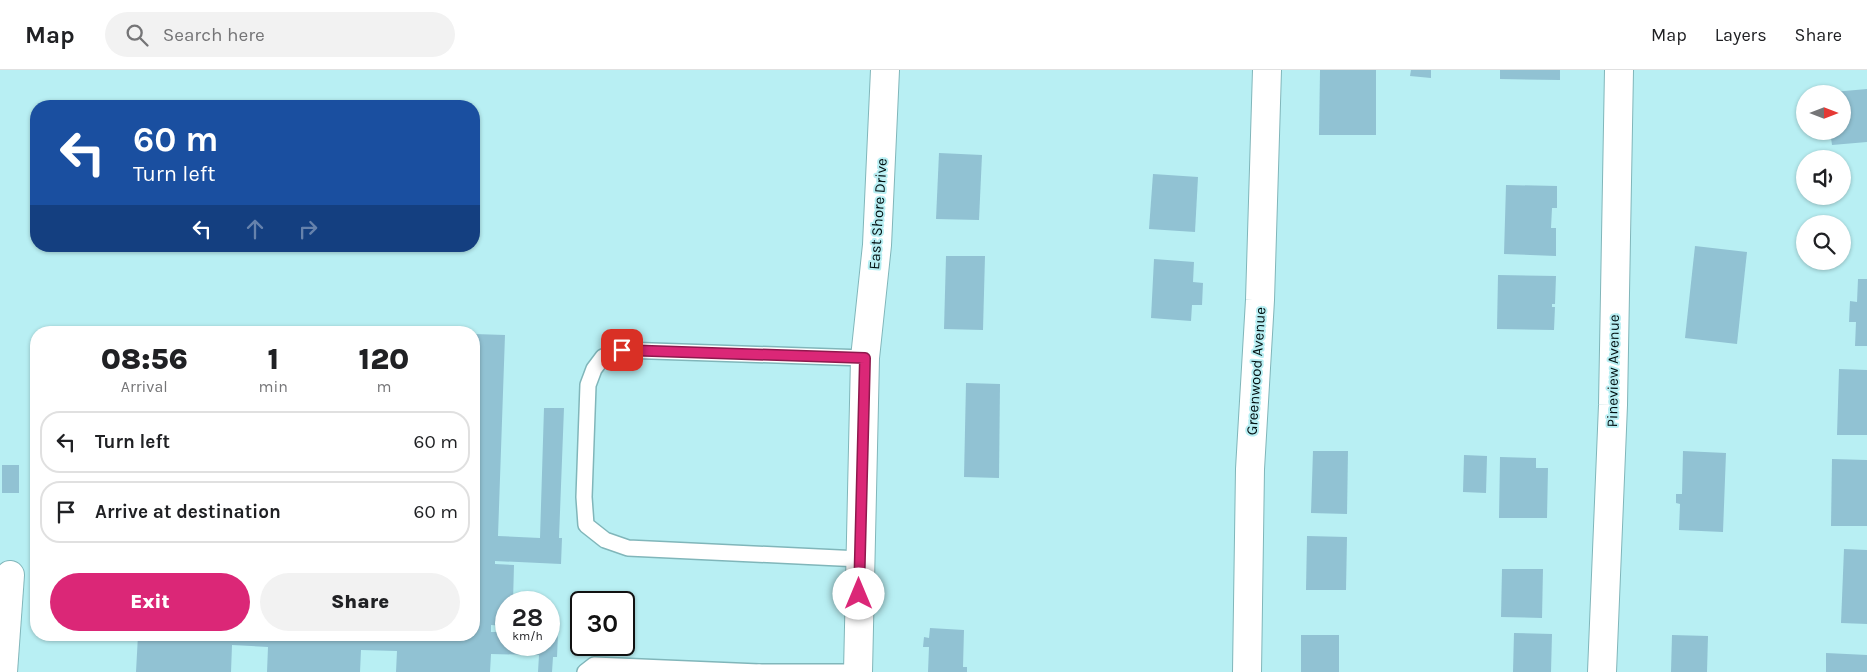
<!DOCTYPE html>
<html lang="en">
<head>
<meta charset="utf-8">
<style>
  :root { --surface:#fff; --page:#f2f2f2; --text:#202124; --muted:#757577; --line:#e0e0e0; --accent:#db2777 }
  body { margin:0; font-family:Karla,sans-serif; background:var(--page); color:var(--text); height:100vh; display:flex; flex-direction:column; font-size:19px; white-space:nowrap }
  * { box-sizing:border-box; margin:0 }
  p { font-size:16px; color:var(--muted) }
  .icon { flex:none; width:28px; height:28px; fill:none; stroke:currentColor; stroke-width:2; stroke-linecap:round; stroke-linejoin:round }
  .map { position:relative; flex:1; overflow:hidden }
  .panel { position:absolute; left:30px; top:256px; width:450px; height:315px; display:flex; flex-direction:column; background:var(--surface); border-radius:20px; box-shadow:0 1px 4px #0004 }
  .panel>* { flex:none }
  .hud { position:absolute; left:30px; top:30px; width:450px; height:152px; border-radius:20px; box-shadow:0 1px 4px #0004; background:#1a4fa0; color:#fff; overflow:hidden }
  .needle { width:32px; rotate:90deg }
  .fabs { position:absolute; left:1796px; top:15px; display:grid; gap:10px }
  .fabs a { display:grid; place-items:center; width:55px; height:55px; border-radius:50%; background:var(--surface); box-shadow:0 1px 4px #0004; font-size:25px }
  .speed { position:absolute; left:495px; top:521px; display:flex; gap:10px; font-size:25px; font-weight:700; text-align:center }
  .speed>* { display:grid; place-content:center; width:65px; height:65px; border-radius:50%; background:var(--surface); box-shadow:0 1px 4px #0004; line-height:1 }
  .speed small { font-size:12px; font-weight:400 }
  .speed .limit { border:2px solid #111; border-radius:8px; background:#fff; color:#111 }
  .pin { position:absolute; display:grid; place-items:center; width:42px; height:42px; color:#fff; margin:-21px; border-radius:10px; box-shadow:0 2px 8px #0006 }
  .me { position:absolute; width:55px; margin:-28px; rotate:0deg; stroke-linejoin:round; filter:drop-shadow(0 0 4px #0008) }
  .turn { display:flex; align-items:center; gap:18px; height:105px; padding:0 20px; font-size:22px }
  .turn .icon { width:65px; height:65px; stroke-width:2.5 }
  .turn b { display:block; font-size:35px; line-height:42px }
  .lanes { display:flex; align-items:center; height:48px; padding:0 20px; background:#0003; justify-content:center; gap:25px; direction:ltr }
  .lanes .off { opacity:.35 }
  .eta { display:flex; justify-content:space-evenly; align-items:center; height:85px; text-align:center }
  .eta b { font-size:30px; font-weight:800; line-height:35px }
  .button { display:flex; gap:10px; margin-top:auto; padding:10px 20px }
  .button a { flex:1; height:58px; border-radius:30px; background:var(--accent); color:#fff; font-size:20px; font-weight:800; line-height:58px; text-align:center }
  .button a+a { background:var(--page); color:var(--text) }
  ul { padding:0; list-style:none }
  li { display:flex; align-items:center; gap:15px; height:62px; margin:0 10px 8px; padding:0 10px; border:2px solid var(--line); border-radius:20px }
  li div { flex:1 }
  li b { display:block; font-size:19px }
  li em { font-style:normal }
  header { display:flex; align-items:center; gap:30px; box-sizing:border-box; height:70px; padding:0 25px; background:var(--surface); border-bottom:1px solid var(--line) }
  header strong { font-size:24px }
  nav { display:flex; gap:28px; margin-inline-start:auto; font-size:18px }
  .search { width:350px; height:45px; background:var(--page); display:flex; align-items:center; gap:12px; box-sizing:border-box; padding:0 18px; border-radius:28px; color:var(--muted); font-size:19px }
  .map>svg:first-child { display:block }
  .building { fill:#91c2d3 }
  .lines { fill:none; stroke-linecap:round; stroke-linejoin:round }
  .lane-casing { stroke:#80b6ba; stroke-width:18 }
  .street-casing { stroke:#80b6ba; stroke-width:30 }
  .lane { stroke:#fff; stroke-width:15 }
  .street { stroke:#fff; stroke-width:28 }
  .route-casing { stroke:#8e194d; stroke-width:12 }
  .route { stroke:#db2777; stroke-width:9 }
  .labels { text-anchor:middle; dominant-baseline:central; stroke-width:4; stroke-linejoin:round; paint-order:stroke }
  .street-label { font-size:15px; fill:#000f10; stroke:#b8eff3 }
</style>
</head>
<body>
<header>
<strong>Map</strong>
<div class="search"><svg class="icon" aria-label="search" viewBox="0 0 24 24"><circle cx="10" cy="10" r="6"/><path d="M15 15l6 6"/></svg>Search here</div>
<nav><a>Map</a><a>Layers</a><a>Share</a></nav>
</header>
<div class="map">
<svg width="1867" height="602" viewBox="0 0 1867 602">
  <rect width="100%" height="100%" fill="#b8eff3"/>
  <g class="building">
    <polygon points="1320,0 1376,0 1376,65 1319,65"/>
    <polygon points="1411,0 1431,0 1431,8 1410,6"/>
    <polygon points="1500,0 1560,0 1560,10 1500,9"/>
    <polygon points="1867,19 1867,72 1832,75 1830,61 1842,61 1842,24 1833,22"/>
    <polygon points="939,83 982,85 979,150 936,149"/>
    <polygon points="1153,104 1198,107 1195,162 1149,159"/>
    <polygon points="1506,115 1557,116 1557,138 1552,138 1551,158 1556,158 1556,186 1504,184"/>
    <polygon points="1695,176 1747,182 1737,274 1685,268"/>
    <polygon points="946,186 985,186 983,260 944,259"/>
    <polygon points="1154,189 1194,192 1193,212 1203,213 1202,235 1192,235 1191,251 1151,248"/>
    <polygon points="1498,205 1556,206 1555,234 1552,234 1552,237 1555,237 1554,260 1497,259"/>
    <polygon points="1858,209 1867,209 1867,276 1855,276 1856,252 1849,252 1850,231 1857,232"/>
    <polygon points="474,264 505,265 498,466 540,468 544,338 564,338 559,468 562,468 561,494 495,491 495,494 514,495 513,532 506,532 506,556 491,555 491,562 506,562 506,575 549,575 549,564 558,564 557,587 553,587 552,602 538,602 539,585 491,584 490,602 396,602 397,581 361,580 360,602 267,602 268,577 232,575 231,602 136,602 138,565 474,565"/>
    <polygon points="1839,299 1867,300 1867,365 1837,365"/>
    <polygon points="966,313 1000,314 999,408 964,407"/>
    <polygon points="1313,381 1348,381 1347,444 1311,443"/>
    <polygon points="1683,381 1726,383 1723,462 1679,460 1680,434 1676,433 1676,424 1682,424"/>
    <polygon points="1464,385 1487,386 1486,423 1463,422"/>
    <polygon points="1500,387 1536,388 1536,398 1548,398 1547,448 1499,448"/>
    <polygon points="1832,389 1867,390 1867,456 1831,456"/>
    <rect x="2" y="395" width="17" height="28"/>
    <polygon points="1307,466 1347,467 1346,520 1306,520"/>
    <polygon points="1844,479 1867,480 1867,554 1841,553"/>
    <polygon points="1502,499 1543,499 1542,548 1501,547"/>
    <polygon points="930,558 964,560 963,597 967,597 967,602 928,602 929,577 923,577 924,567 929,568"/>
    <polygon points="1514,563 1552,564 1551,602 1513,602"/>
    <rect x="1301" y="565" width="38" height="37"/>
    <polygon points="1672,565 1708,566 1707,602 1671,602"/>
    <polygon points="1826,583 1867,585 1867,602 1826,602"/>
  </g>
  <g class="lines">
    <defs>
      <g id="lane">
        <polyline points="860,489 628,478 605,470 586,455 584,427 588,315 594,299 603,287 622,280 865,288"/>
        <polyline points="585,602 594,595 759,602"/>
        <polyline points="759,602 858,602"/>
      </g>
      <g id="street">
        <polyline points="3,602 10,505"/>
        <polyline points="858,602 865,288 877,175 885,0"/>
        <polyline points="1247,602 1250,399 1260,230 1267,0"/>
        <polyline points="1602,602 1613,335 1619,0"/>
      </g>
    </defs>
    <use href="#lane" class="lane-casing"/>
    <use href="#street" class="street-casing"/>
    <use href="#lane" class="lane"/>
    <use href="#street" class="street"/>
  </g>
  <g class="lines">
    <defs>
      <polyline id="route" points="622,280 865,288 859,524"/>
    </defs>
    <use href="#route" class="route-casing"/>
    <use href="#route" class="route"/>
  </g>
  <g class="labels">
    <g class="street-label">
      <text transform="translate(878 144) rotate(-86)">East Shore Drive</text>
      <text transform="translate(1256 301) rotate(-86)">Greenwood Avenue</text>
      <text transform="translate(1613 301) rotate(-89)">Pineview Avenue</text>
    </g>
  </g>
</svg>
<div class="fabs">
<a><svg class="needle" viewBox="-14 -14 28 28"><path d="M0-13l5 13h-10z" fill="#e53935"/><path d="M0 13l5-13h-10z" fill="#757577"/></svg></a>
<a><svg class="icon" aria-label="sound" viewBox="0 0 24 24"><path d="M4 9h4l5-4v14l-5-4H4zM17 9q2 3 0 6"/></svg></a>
<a><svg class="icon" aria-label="search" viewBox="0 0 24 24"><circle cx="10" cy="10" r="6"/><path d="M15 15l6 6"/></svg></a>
</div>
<div class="speed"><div>28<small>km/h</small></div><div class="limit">30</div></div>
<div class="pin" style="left:622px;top:280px;background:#d93025"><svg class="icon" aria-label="arrive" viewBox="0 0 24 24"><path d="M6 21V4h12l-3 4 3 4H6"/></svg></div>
<svg class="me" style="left:859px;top:524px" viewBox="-20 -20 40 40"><circle r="19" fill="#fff"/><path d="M0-13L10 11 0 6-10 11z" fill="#db2777"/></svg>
<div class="hud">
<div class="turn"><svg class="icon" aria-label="left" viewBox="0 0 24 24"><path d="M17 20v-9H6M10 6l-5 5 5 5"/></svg><div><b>60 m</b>Turn left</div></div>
<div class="lanes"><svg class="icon" aria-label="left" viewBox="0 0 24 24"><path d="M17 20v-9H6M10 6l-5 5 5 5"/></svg><svg class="icon off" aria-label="ahead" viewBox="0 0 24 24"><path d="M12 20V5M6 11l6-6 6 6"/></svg><svg class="icon off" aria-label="right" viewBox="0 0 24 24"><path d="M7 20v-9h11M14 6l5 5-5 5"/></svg></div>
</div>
<section class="panel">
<div class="eta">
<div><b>08:56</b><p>Arrival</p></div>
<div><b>1</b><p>min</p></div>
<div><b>120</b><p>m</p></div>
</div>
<ul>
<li><svg class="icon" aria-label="left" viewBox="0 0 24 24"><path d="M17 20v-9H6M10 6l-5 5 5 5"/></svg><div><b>Turn left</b></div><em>60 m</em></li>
<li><svg class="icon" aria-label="arrive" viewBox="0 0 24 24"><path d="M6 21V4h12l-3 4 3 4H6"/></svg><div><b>Arrive at destination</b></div><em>60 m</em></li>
</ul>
<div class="button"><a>Exit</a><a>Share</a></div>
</section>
</div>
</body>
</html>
